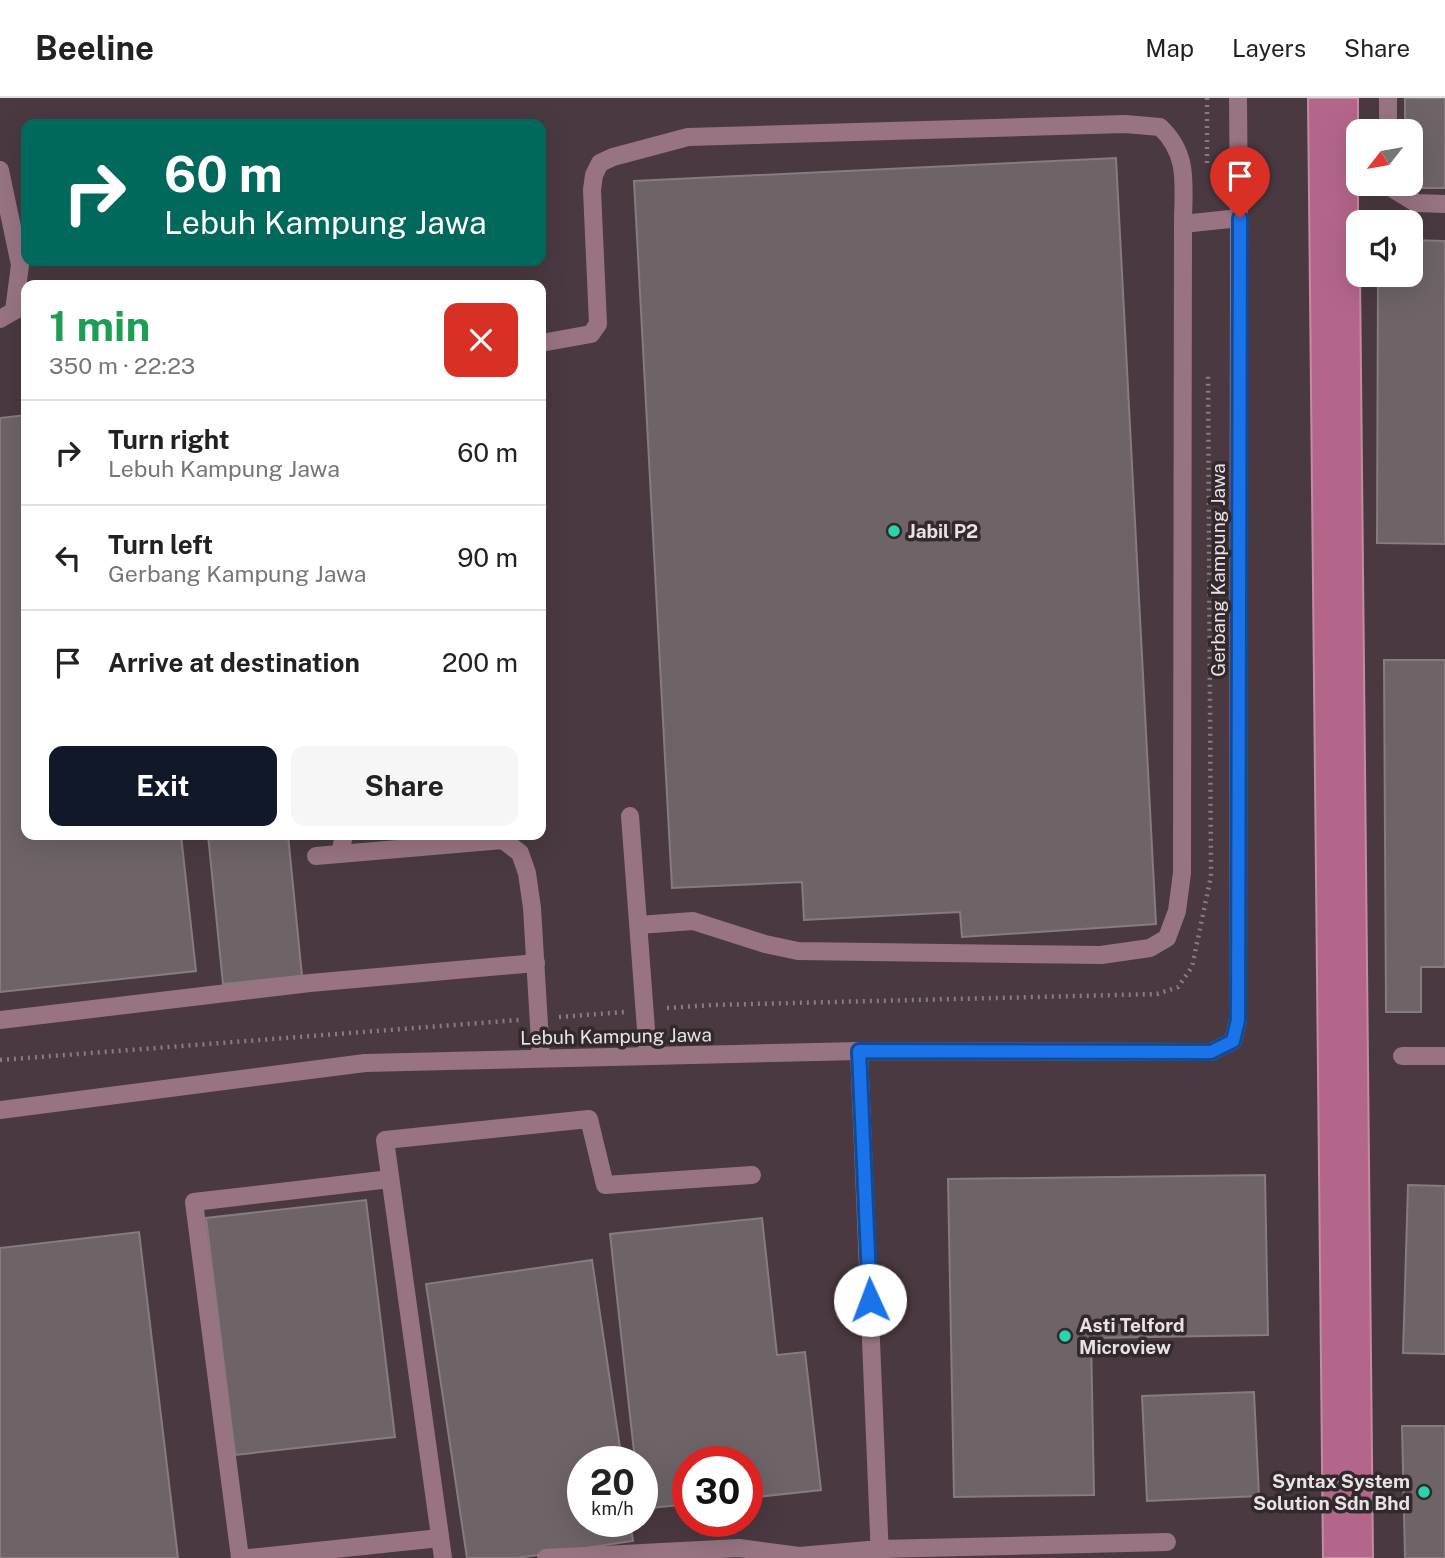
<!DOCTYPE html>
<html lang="en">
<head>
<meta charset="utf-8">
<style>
  :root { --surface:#fff; --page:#f6f6f6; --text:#222; --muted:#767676; --line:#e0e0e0; --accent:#111827 }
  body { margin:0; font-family:"Public Sans",sans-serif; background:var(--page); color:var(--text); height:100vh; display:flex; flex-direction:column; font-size:26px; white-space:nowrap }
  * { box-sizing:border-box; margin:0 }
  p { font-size:23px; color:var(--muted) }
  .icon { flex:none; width:38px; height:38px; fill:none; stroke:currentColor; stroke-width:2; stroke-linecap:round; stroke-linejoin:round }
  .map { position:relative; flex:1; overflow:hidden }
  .sheet { position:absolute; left:21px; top:182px; width:525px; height:560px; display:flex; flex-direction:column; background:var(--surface); border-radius:14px; box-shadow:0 7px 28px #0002 }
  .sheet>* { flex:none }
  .hud { position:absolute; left:21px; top:21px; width:525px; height:147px; border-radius:14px; box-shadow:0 7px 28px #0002; background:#00695c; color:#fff; overflow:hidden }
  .needle { width:46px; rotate:239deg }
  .tools { position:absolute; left:1346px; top:21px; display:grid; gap:14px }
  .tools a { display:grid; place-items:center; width:77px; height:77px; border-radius:14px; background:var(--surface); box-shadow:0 7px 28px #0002; font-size:35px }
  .speed { position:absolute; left:567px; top:1348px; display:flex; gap:14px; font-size:35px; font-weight:700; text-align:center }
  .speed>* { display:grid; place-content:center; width:91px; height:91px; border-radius:50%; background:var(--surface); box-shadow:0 7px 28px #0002; line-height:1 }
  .speed small { font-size:18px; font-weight:400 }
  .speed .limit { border:10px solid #d22; background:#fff; color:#111 }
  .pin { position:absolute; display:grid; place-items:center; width:60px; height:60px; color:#fff; margin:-72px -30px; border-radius:50% 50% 50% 0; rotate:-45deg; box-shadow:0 0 7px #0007 }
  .pin .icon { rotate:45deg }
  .me { position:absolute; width:77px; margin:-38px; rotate:358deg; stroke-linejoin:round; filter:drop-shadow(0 0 5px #0008) }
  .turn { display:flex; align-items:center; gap:24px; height:147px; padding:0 28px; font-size:32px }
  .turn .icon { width:91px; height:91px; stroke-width:2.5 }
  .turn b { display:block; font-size:49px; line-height:60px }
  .round { display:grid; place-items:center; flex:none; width:74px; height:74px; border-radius:14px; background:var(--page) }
  .head { display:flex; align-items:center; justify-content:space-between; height:119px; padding:0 28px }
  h1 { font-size:42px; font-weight:700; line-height:52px; color:#1e9e55 }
  .action { display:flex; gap:14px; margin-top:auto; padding:14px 28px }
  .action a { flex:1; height:80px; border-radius:14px; background:var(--accent); color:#fff; font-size:28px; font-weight:700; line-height:80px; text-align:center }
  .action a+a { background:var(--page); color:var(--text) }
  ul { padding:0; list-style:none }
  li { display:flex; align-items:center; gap:21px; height:105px; padding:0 28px; border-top:2px solid var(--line) }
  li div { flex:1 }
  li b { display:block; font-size:26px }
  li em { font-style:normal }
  header { display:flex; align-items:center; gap:42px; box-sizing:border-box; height:98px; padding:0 35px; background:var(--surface); border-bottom:2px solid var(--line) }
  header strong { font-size:33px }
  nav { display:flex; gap:38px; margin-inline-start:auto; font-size:24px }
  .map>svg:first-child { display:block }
  .built { fill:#4a3940; fill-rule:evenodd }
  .water { fill:#b4668a; stroke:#c48ba5; stroke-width:2 }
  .building { fill:#6e6468; stroke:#867b7f; stroke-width:2 }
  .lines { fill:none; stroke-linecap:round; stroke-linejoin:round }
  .path { stroke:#857d80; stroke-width:4.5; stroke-dasharray:2 5; stroke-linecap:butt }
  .minor { stroke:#987483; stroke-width:18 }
  .route-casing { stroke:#114b97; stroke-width:18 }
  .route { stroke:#1a73e8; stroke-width:12 }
  .poi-dot { fill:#28d5ad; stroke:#32292c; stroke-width:2.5 }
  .labels { text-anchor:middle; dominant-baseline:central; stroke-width:7; stroke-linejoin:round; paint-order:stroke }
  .poi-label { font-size:19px; font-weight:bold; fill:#e8e2e5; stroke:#32292c; text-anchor:start }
  .street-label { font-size:19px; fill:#e8e2e5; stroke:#32292c }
</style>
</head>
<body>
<header>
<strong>Beeline</strong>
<nav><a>Map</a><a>Layers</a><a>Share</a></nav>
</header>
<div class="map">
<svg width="1445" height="1460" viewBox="0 0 1445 1460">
  <rect width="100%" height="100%" fill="#3c3336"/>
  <path class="built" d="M0,0H1445V1460H0ZM26,26H541V163H26ZM1358,33H1410V86H1358ZM1358,124H1410V177H1358ZM26,187H541V737H26ZM583,1363H642V1423H583ZM688,1363H747V1423H688Z"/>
  <polygon class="water" points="1308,0 1358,0 1358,177 1360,177 1373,1460 1323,1460"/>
  <g class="building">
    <polygon points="1405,0 1445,0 1445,90 1406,90 1406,86 1410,86 1410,33 1405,33"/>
    <polygon points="1116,60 1156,826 962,839 960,814 804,822 802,784 672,790 634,83"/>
    <polygon points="1410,142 1445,143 1445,446 1377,445 1378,177 1410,177"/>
    <polygon points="26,317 26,737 181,737 196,873 0,894 0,320"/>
    <polygon points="1384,562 1445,562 1445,869 1421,869 1421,914 1386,914"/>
    <polygon points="208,737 288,737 302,878 223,886"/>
    <polygon points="1265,1077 1268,1237 1091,1240 1094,1397 954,1399 948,1081"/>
    <polygon points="1408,1087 1445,1088 1445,1256 1403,1255"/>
    <polygon points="366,1102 395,1339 235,1357 206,1120"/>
    <polygon points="762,1120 777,1257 805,1254 821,1392 747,1400 747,1363 688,1363 688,1406 642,1411 642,1363 635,1363 610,1136"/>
    <polygon points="139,1134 178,1460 0,1460 0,1150"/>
    <polygon points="592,1162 622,1363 583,1363 583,1423 630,1423 633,1443 517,1460 467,1460 426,1186"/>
    <polygon points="1254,1294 1259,1398 1147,1403 1142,1298"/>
    <polygon points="1402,1328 1445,1328 1445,1460 1405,1460"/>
  </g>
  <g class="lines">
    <g class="path">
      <polyline points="1207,0 1207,70"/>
      <polyline points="667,910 712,907 1157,896 1178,889 1192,869 1211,778 1208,275"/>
      <polyline points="559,919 624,914"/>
      <polyline points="0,962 519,922"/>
    </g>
    <g class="minor">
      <polyline points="1388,0 1388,33"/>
      <polyline points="0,72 20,167 14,213 0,221"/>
      <polyline points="1392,86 1393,91 1416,105 1445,106"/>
      <path d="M541,245L591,236L598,226L592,92L594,77L600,65L613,59L688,39L1125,26L1160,29C1190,57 1183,88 1183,126"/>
      <polyline points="630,718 648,958"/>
      <polyline points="340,756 344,737"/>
      <polyline points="316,758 503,742 520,755 527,775 532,810 541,960"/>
      <polyline points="639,827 693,823 765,846 798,853 1101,857 1150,850 1167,840 1177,813 1182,775 1183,126 1239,120"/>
      <polyline points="0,922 310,885 536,865"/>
      <polyline points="859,953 880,1460"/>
      <polyline points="1402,958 1445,958"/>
      <polyline points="0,1012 365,965 859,953 1211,954 1233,943 1238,922 1239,120 1238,0"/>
      <polyline points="240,1460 194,1104 390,1081"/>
      <polyline points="249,1460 440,1440"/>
      <polyline points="443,1460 385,1042 589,1021 605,1087 752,1077"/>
      <polyline points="546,1460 739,1450 799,1458 880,1451 1167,1444"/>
    </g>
  </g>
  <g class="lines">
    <defs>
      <polyline id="route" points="870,1202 859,953 1211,954 1233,943 1238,922 1240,120"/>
    </defs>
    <use href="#route" class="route-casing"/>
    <use href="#route" class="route"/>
  </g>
  <g class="poi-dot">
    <circle cx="894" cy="433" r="7"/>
    <circle cx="1065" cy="1238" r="7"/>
    <circle cx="1424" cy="1394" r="7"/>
  </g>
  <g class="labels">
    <g class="poi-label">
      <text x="908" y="433">Jabil P2</text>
      <text x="1079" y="1227">Asti Telford<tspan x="1079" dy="22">Microview</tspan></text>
      <text x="1410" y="1383" text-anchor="end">Syntax System<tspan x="1410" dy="22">Solution Sdn Bhd</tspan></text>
    </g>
    <g class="street-label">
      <text transform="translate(1218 472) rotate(-90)">Gerbang Kampung Jawa</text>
      <text transform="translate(616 938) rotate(-1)">Lebuh Kampung Jawa</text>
    </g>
  </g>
</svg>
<div class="tools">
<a><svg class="needle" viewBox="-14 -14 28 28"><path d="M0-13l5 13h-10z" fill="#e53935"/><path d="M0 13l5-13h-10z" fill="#767676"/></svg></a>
<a><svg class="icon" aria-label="sound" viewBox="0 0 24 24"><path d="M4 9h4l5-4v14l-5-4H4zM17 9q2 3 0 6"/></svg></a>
</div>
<div class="speed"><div>20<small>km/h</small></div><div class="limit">30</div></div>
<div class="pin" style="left:1240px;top:120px;background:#d93025"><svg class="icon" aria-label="arrive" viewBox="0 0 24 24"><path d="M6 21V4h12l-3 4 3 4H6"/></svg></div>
<svg class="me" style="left:870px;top:1202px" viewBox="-20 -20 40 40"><circle r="19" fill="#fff"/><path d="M0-13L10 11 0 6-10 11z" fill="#1a73e8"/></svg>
<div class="hud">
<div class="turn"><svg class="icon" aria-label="right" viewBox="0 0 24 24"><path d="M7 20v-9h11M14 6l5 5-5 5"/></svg><div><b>60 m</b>Lebuh Kampung Jawa</div></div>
</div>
<section class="sheet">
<div class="head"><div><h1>1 min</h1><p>350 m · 22:23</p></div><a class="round" style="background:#d93025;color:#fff"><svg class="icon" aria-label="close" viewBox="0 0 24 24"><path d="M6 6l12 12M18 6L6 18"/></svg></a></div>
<ul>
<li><svg class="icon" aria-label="right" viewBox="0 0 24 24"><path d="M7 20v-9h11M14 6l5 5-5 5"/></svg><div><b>Turn right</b><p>Lebuh Kampung Jawa</p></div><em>60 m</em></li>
<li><svg class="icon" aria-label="left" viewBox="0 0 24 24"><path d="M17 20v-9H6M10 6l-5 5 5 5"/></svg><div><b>Turn left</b><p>Gerbang Kampung Jawa</p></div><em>90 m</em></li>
<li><svg class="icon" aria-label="arrive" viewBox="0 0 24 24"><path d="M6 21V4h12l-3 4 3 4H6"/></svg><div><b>Arrive at destination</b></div><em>200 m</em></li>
</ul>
<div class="action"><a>Exit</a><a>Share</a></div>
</section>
</div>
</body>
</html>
